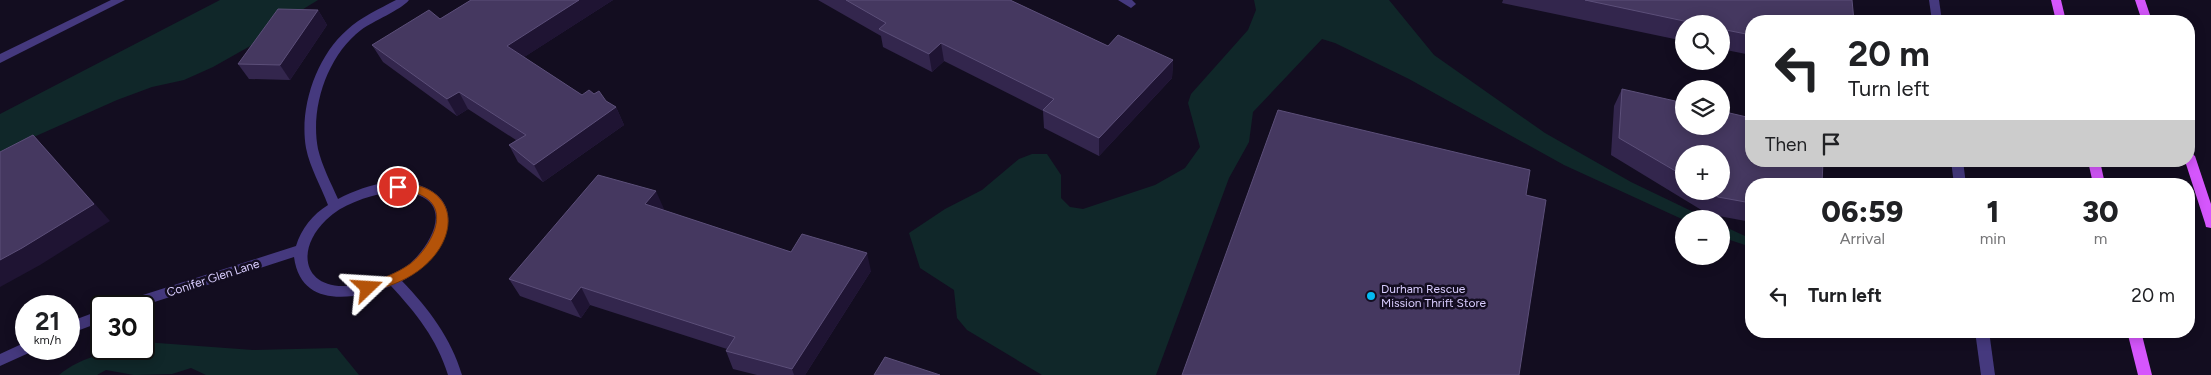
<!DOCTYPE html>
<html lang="en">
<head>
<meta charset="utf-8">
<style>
  :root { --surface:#fff; --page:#f2f2f2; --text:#202124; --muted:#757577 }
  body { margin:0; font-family:Figtree,sans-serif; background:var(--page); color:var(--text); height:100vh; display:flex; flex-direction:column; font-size:19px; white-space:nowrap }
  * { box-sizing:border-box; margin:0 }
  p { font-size:16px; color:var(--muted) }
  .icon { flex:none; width:28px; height:28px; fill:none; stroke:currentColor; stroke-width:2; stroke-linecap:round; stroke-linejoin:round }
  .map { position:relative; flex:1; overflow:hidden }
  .panel { position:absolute; left:1745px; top:178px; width:450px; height:160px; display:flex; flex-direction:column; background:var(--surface); border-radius:20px; box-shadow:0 2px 12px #0003 }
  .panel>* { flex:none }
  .banner { position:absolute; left:1745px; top:15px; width:450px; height:152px; border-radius:20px; box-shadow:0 2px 12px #0003; background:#fff; color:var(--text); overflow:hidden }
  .controls { position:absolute; left:1675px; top:15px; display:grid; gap:10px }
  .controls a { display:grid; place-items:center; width:55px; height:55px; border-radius:50%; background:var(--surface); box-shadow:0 2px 12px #0003; font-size:25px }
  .speed { position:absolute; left:15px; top:295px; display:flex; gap:10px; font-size:25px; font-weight:700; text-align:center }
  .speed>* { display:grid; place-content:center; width:65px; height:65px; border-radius:50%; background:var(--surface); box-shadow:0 2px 12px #0003; line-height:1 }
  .speed small { font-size:12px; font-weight:400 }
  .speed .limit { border:2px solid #111; border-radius:8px; background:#fff; color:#111 }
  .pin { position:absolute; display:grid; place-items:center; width:42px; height:42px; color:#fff; margin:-21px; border:2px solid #fff; border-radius:50%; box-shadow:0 1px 5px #0007 }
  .me { position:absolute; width:55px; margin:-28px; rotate:70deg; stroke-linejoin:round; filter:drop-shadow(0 0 4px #0008) }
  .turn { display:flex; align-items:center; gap:18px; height:105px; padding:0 20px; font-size:22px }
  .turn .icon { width:65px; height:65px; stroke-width:2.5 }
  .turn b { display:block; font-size:35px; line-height:42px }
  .then { display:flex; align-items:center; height:48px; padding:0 20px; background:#0003; gap:10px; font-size:19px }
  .eta { display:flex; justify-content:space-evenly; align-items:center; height:85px; text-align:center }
  .eta b { font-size:30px; font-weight:800; line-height:35px }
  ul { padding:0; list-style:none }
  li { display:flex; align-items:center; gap:15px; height:65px; padding:0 20px }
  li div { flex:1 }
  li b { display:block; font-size:19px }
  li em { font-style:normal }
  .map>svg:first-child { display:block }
  .green { fill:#102729 }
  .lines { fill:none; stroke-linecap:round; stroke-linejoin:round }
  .minor { fill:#45397e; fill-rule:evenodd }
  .tertiary { fill:#45397e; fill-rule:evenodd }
  .primary { fill:#d556fc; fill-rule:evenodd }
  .wall { fill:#33264d; fill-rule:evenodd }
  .shaded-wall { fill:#1f1433 }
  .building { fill:#453860; stroke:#5c4f79 }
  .route { fill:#b45309; stroke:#753606 }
  .poi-dot { fill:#04baf2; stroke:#130d20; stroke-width:2 }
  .labels { text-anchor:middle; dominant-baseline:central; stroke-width:5; stroke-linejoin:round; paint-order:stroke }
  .street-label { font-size:12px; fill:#d9cdfe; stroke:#130d20 }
  .poi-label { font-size:12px; fill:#d9cdfe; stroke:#130d20; text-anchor:start }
</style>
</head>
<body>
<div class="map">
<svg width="2211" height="375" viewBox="0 0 2211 375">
  <rect width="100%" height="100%" fill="#130d20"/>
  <g class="green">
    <polygon points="220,0 318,0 287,19 266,37 213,67 184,80 152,87 117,100 0,152 0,114"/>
    <polygon points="1254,0 1389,0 1434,55 1545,133 1631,182 1708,219 1684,220 1564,165 1409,79 1335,43 1322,39 1253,112 1249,142 1229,178 1156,375 1042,375 967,330 957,318 954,290 920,268 909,233 945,209 982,190 1019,159 1032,154 1047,154 1061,175 1061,198 1070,207 1083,209 1155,185 1185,168 1200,147 1188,103 1191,94 1248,30 1256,10"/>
    <polygon points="1721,225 1745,236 1751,247 1721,237"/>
    <path d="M144,342L253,350L337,348L359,375H206L191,368L172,374L134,375L106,370L97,375H59C82,356 114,349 144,349Z"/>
  </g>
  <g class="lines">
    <g class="minor">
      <path d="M396,0H409C401,10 373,21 361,30C327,56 310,108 318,149C322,166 331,183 338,199C353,191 372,184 389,182C429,179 465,203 440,245C431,261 419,272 402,281C429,309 451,338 462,375H448C437,339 416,313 391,286C354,300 301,309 294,257L142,306H119L121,302L296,246C301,229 313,214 328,205C321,186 310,168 306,148C299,108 316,57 347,30C361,17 379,9 396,0ZM388,192C398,192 409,191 418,195C454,208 427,250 408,265C392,276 374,282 355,285C305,293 293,252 326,220C342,204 366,197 388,192Z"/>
      <polygon points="1118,0 1132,0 1136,4 1131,8"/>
      <polygon points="1929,0 1939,0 1942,21 1932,21"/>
      <polygon points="1951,161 1963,161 1966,184 1954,184"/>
      <polygon points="101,310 101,322 69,334 69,322"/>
      <polygon points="1975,331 1989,331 1995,375 1981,375"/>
      <polygon points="26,342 26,349 33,349 31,352 0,366 0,354"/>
    </g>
    <polygon class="tertiary" points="111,0 125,0 0,63 0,54"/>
    <g class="primary">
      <polygon points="2051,0 2061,0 2066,21 2056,21"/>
      <polygon points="2135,0 2145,0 2152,21 2142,21"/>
      <polygon points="2189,151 2195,156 2211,204 2211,228 2206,227 2205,223 2185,161 2189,161"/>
      <polygon points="2088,161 2100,161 2105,184 2093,184"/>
      <polygon points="2127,331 2141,331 2152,375 2138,375"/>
    </g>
  </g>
  <g class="wall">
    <polygon points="471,0 613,0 524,57 582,95 606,101 616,107 624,125 543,182 518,162 509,145 516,140 468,109 457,116 383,62 372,45 440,19"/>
    <polygon points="818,0 1010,0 1108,46 1173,60 1172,78 1099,156 1044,128 1043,111 944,61 932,72 883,47 881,36"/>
    <polygon points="1503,0 1852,0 1751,21 1751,55 1721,49 1721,24 1684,24 1684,41 1502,3"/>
    <polygon points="318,10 327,25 290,80 249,79 238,64"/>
    <path d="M1622,89L1751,184V222L1708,214L1611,155L1614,106ZM1684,154L1721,191H1684Z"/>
    <polygon points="664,209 663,210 791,252 871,271 805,375 757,375 733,369 726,351 727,349 590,305 581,318 520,296 509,279"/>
  </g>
  <g class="shaded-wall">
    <polygon points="579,0 613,0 515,63 507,46"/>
    <polygon points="318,10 327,25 290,80 280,65"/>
    <polygon points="941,43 944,61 932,72 929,54"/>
    <polygon points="1173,60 1172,78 1099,156 1099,138"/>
    <polygon points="459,92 468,109 457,116 447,99"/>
    <polygon points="616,107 624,125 543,182 534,165"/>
    <polygon points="33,135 49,152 110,221 40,265 0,287 0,260"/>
    <polygon points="656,191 664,209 653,222 645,204"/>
    <polygon points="867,253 871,271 805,375 794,375 792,369"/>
    <polygon points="581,287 590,305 581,318 571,300"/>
  </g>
  <g class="building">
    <polygon points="471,0 579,0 507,46 582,95 589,90 594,94 599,91 606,101 616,107 534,165 509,145 526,135 459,92 447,99 372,45 429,10 440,19"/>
    <polygon points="846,0 1010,0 1108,46 1118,35 1173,60 1099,138 1043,110 1054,99 941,43 929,54 879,29 886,23"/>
    <polygon points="1585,0 1852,0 1854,21 1751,21 1751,35 1721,29 1721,24 1698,24"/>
    <polygon points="278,9 318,10 280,65 238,64"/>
    <polygon points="1622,89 1684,103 1684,126 1721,126 1721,111 1751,118 1751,161 1823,161 1822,184 1751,184 1751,203 1718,197 1709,191 1721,191 1721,154 1684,154 1684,176 1619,138"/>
    <polygon points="1278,110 1530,170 1526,195 1546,200 1519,375 1182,375"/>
    <polygon points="33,135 94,204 22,248 0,260 0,152"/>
    <polygon points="598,175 656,191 645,204 791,252 802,234 867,253 792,369 726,351 735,337 581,287 571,300 509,279"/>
    <polygon points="885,357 940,375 874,375"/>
  </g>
  <path class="route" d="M398,183C461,184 461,240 418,271C403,282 386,287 368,293L364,292L362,288L364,285C380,279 396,274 410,264C429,249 453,210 421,195C412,191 403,193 394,190L393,187L394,184Z"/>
  <circle class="poi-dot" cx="1371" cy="296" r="5"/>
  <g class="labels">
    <g class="street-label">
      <text transform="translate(213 278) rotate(-18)">Conifer Glen Lane</text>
    </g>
    <g class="poi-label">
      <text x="1381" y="289">Durham Rescue<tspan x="1381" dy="14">Mission Thrift Store</tspan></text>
    </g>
  </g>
</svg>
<div class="controls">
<a><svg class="icon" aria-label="search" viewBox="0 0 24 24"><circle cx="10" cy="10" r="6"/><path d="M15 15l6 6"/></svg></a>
<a><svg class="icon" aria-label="layers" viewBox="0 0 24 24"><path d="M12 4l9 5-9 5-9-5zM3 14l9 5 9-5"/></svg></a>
<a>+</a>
<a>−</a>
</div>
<div class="speed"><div>21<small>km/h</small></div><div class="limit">30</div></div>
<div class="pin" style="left:398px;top:187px;background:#d93025"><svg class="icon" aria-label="arrive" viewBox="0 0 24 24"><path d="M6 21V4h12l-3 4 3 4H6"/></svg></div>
<svg class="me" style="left:368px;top:288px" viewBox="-20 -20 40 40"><path d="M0-17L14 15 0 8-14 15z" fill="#b45309" stroke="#fff" stroke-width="4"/></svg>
<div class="banner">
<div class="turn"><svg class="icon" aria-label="left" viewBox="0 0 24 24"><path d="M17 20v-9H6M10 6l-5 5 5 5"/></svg><div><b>20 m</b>Turn left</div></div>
<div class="then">Then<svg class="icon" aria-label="arrive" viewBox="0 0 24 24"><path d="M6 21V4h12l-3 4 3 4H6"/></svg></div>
</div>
<section class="panel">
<div class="eta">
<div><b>06:59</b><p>Arrival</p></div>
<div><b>1</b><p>min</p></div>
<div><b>30</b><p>m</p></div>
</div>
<ul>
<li><svg class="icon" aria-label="left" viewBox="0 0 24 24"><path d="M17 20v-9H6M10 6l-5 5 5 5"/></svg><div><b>Turn left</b></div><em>20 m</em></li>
</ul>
</section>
</div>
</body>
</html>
